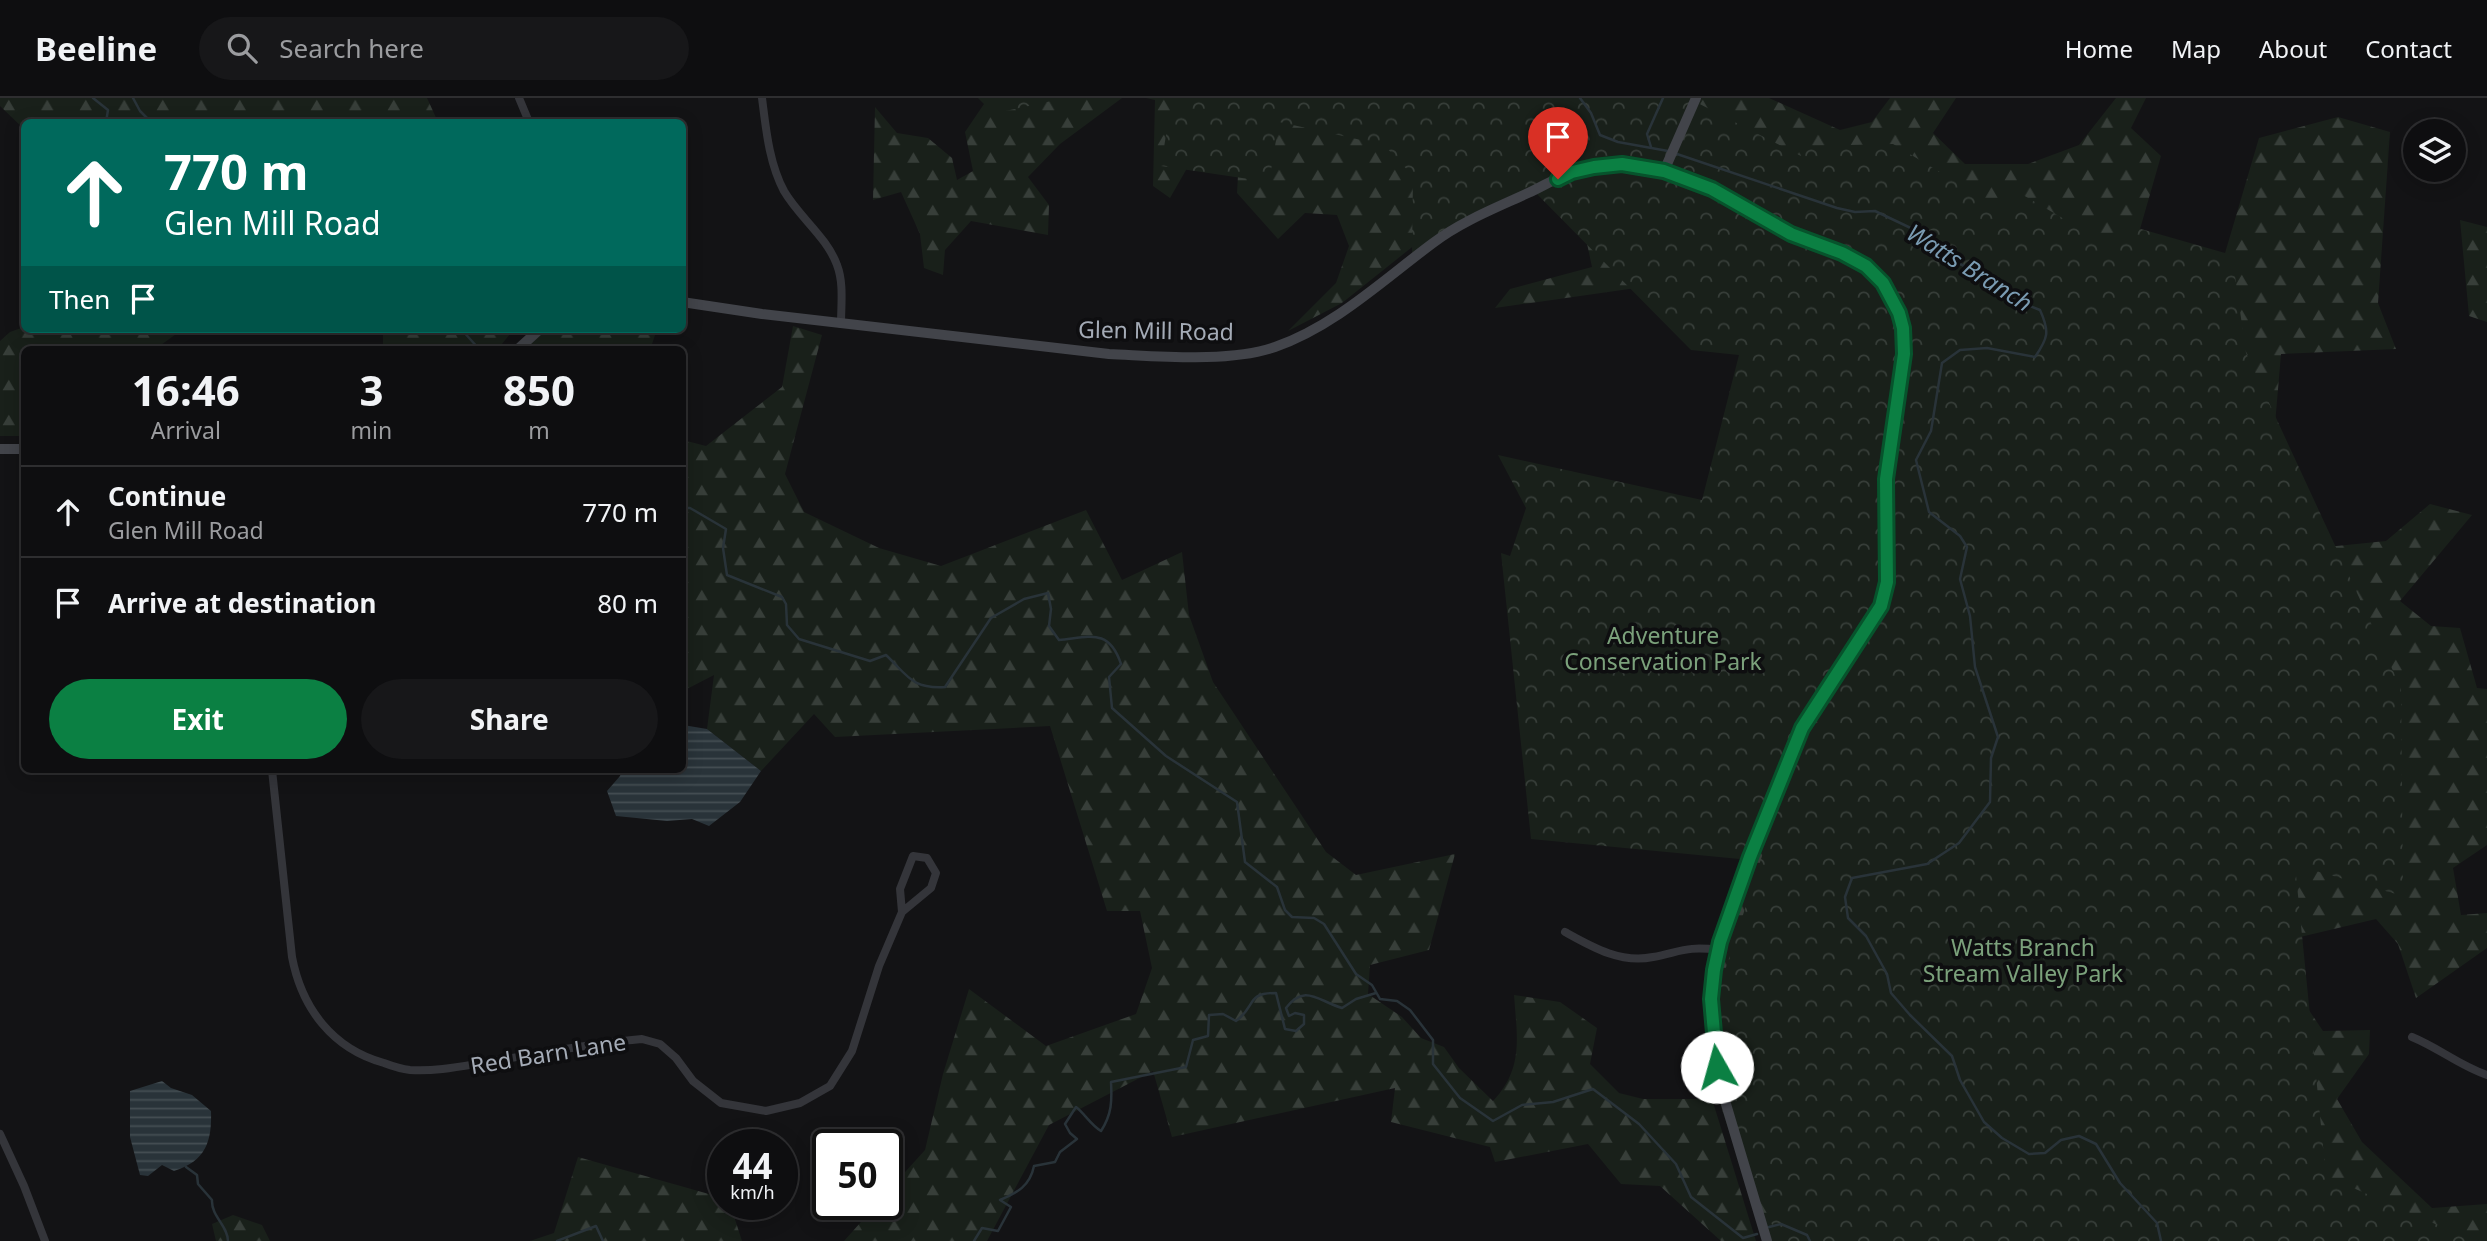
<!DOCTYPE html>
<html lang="en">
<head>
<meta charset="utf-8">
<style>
  :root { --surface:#0e0e10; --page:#171719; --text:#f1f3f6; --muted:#9b9c9f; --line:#2e2e30; --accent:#0b8043 }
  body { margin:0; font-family:"Noto Sans",sans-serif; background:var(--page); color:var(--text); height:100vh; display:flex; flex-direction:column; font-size:26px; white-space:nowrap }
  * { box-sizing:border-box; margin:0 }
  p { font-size:23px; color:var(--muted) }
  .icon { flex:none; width:38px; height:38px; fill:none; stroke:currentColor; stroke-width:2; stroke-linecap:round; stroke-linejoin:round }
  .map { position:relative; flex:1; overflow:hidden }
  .panel { position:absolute; left:21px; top:248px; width:665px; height:427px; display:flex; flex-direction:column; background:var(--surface); border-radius:10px; box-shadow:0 4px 18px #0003,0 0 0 2px var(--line) }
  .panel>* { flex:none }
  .banner { position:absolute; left:21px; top:21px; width:665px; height:214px; border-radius:10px; box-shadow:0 4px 18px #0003,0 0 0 2px var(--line); background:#00695c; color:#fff; overflow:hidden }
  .fabs { position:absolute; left:2403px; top:21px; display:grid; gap:14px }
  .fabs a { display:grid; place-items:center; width:63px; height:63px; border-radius:50%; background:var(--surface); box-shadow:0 4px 18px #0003,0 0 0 2px var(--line); font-size:35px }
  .speed { position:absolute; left:707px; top:1031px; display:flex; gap:14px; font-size:35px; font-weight:700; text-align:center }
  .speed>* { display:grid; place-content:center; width:91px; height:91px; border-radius:50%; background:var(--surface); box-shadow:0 4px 18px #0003,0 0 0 2px var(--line); line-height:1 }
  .speed small { font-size:18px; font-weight:400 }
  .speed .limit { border:4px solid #111; border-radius:10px; background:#fff; color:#111 }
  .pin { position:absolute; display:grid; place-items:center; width:60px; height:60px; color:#fff; margin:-72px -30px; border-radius:50% 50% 50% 0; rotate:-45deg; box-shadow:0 0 7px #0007 }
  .pin .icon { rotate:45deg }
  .me { position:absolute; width:77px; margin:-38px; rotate:353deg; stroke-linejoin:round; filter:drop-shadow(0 0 5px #0008) }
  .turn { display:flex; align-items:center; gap:24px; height:147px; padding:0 28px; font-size:32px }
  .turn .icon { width:91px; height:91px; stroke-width:2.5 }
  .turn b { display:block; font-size:49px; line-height:60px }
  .then { display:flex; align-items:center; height:66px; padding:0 28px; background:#0003; gap:14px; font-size:26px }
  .eta { display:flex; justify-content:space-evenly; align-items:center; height:119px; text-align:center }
  .eta b { font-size:42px; font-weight:700; line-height:49px }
  .action { display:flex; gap:14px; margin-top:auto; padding:14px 28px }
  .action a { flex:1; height:80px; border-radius:42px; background:var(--accent); color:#fff; font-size:28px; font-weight:700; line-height:80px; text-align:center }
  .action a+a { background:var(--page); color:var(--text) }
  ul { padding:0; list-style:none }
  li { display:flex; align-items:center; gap:21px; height:91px; padding:0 28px; border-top:2px solid var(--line) }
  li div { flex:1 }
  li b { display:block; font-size:26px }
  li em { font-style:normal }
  header { display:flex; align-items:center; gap:42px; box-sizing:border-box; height:98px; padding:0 35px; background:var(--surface); border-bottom:2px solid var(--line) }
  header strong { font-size:33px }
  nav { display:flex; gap:38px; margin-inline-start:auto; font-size:24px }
  .search { width:490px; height:63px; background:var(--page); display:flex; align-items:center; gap:18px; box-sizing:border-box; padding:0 24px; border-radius:38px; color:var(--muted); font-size:26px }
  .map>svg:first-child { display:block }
  .forest { fill:url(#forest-firs) }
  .park { fill:url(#park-crowns) }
  .water { fill:url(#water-rules) }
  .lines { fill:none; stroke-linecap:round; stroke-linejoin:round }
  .stream { stroke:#293339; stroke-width:2.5 }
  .street { stroke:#34353a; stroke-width:8 }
  .secondary { stroke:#42444a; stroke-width:10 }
  .route-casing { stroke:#07532c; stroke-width:18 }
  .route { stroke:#0b8043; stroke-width:12 }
  .labels { text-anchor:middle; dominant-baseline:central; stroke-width:7; stroke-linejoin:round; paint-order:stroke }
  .street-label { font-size:23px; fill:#a4abb6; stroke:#0e0e10 }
  .park-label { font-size:23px; fill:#7ba17b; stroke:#0e0e10 }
  .water-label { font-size:24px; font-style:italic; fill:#7a9bb2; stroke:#0e0e10 }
</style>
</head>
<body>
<header>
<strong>Beeline</strong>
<div class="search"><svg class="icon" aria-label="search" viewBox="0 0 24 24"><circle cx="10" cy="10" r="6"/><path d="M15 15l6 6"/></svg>Search here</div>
<nav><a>Home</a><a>Map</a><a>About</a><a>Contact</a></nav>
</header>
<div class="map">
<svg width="2487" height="1143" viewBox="0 0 2487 1143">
  <defs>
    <pattern id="forest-firs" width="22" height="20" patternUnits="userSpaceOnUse" patternTransform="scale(1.75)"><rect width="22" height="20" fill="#19201a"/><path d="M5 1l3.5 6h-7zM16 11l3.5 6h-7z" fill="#373e39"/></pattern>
    <pattern id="park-crowns" width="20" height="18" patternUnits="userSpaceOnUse" patternTransform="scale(1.75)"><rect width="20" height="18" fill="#19201a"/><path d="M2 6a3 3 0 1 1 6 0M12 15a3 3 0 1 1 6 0" fill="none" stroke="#373e39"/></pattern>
    <pattern id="water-rules" width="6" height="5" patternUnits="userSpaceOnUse" patternTransform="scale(1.75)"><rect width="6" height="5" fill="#293339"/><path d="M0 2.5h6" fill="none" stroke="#454e53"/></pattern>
  </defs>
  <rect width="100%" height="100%" fill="#131315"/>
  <g class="forest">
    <polygon points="0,0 427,0 438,24 24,24 24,31 0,8"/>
    <polygon points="978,0 1122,0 1060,46 1028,79 1049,107 1048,137 971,123 945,152 943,177 924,170 920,136 901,94 873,102 875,9 897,35 928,40 952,60 957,82 973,73 965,34 984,6"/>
    <polygon points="1146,0 1769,0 1840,32 1872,24 1890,0 1956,0 1933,35 1965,66 2028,66 2079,47 2116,0 2146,0 2131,30 2161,58 2138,138 2223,162 2259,40 2338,19 2390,34 2378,205 2396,251 2281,256 2271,373 2307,451 2386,443 2430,406 2472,417 2400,503 2431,528 2460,530 2477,590 2487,591 2487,747 2453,770 2461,817 2487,815 2487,850 2416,900 2398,846 2376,821 2296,840 2290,884 2323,933 2370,932 2369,956 2337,1001 2362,1044 2432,1110 2487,1106 2487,1143 1767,1143 1720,986 1714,872 1802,630 1794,411 1743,249 1643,189 1495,210 1510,191 1592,169 1572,75 1446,122 1342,205 1288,233 1336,185 1349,148 1337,117 1305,115 1278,141 1237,95 1239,60 1198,51 1170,100 1153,88 1155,2"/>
    <polygon points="2460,122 2487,129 2487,224 2469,218"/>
    <path d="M793,228L822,237L785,376L804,414L879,450L941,468L1086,412L1122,482L1182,454L1189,517L1213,584L1326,754L1356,777L1455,756L1429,852L1370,867L1368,896L1402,919L1421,940L1444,949L1459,970L1493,1003C1524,970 1517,939 1514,897L1560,904L1597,930L1590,966L1619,995L1643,1001H1712L1756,1143H1721L1660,1088L1621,1086L1588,1046L1495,1064L1490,1049L1391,1024L1395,990L1172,1039L1153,973L1049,1027L987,1143H844L877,1106H887V1094L925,1052L943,976L969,891L1046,948L1136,916L1152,870L1140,813H1107L1050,628L835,639L814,616L761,673L707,631L714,577L683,593V342L706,348L782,289Z"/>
    <polygon points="24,229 24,231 183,231 154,252 24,252 24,338 0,338 0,243 10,234"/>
    <polygon points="383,231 514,231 497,252 383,252"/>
    <polygon points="540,231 657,231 650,252 517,252"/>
    <polygon points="578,1059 723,1100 723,1106 730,1106 742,1143 530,1143 554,1135"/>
    <polygon points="233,1117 262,1127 270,1143 216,1143 212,1126"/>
  </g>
  <g class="park">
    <polygon points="990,0 1065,0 1001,14"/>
    <polygon points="1172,0 1688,0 1801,58 1807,48 1893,46 2005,113 2018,94 2105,145 2122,137 2120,125 2232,157 2246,255 2401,590 2403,798 2295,767 2326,1078 2474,1143 1777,1143 1756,1076 1738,1060 1710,975 1709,922 1806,622 1800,620 1740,761 1531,741 1501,455 1510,458 1526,410 1498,357 1702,402 1739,257 1691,252 1529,88 1491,107 1412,156 1413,78 1384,47 1279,24 1269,84 1161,68"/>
  </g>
  <g class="water">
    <polygon points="683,627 707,631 761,673 740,704 709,728 692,721 667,723 616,718 607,693 620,678 622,672 682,672"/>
    <path d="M162,983L171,990L192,997L211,1013C212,1043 206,1063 174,1073L162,1067L148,1078L140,1077L130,1039V993Z"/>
  </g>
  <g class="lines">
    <g class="stream">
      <polyline points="93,0 108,12 106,24"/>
      <polyline points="133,0 140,13 151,24"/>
      <polyline points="1580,0 1591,15 1600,37 1618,44 1668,53"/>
      <polyline points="1651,49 1647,36 1663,0"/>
      <path d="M1674,55L1837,110L1855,114L1875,113L1917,133L1960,166L1989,180L2012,201L2040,212C2050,234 2048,240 2035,259L1987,250L1960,252L1942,265L1931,333L1916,362L1929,414L1960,438L1967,449L1960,481L1970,518L1975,569L1998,639L1991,660L1990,704L1959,745L1927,766L1852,780L1845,799L1848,820L1866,838L1887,876L1891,895L1910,917L1952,958L1960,982L1984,1024L2002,1040L2029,1056L2045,1055L2061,1042L2079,1038L2096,1046L2120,1085L2157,1125L2161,1143"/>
      <polyline points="461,231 480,252"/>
      <path d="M682,410H690L726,431L723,450L727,477L782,499L786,506L787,527L799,541L870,563L886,557C908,578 912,591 945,589L991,520L1024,501L1048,495L1051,511L1049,528L1059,542C1090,539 1109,530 1121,566L1109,579L1112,610L1166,658L1237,704L1245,764L1277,789L1285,812L1292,819L1314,820L1324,826L1356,876L1372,887L1380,901L1397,903L1410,912L1433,942V966L1460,1000L1493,1023L1522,1007L1553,1004L1593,991L1639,1026L1676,1066L1691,1099L1743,1140L1757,1136"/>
      <path d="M186,1069L197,1077L198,1086L212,1102C211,1118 228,1128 228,1143"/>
      <polyline points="1769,1129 1781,1126 1807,1137 1810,1143"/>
      <polyline points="557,1143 596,1128 603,1143"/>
      <path d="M974,1143L982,1130L998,1133L1011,1109L1000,1102C1017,1095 1030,1088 1034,1068L1055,1064L1060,1054L1077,1041L1070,1035L1065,1026L1076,1009C1085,1016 1090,1026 1101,1033C1112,1016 1112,1003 1111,984L1186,969L1193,942L1208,938L1209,917L1223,916L1236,923C1257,908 1245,895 1276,895L1285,931L1296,933L1304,926V917L1295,915L1289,918L1286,910C1305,885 1318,903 1342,910L1356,901L1376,895"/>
    </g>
    <g class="street">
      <polyline points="519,0 529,24"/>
      <path d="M762,0C766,31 769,65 784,93C799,119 827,139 837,167C844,185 841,207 841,226"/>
      <path d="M272,672L292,859C302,911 333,951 384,965C392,968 401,971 410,972C438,974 467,967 494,963C543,955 592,945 642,941L660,946L676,960L693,983L721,1005L766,1013L800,1005L830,988L852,953L879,868L902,814L900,791L913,758L927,760L936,775L931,790L902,814"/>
      <path d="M1565,834C1592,849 1621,866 1653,859C1683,853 1687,848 1719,852"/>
      <path d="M2412,939C2439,950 2460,968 2487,977"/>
      <polyline points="0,1036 24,1088 45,1143"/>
    </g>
    <g class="secondary">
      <polyline points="1664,73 1696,0"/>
      <path d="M682,204L762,216L1109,256C1158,258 1229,265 1275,249C1335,228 1383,182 1433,145C1462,123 1496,110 1528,95C1544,88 1560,77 1577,73C1640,56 1697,82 1751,113C1764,121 1778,130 1792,137C1823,150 1857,156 1881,182C1891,194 1901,215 1903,231C1908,273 1891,334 1887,378C1882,422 1892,465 1881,508L1797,641L1751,757L1720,844L1714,872L1711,901L1713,953L1720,986L1767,1143"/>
      <polyline points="517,252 540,231"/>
      <polyline points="0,351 24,351"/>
    </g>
  </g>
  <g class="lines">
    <defs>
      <polyline id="route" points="1558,81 1572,74 1594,69 1622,66 1664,73 1712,91 1791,136 1842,155 1866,168 1883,185 1899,215 1903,230 1904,256 1886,381 1887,484 1881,508 1802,630 1750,759 1720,844 1714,872 1711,901 1717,969"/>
    </defs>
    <use href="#route" class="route-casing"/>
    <use href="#route" class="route"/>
  </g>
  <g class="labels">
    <g class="street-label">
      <text transform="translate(1156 232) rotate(1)">Glen Mill Road</text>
      <text transform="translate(548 955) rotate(-9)">Red Barn Lane</text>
    </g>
    <g class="park-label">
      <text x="1663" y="537">Adventure<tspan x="1663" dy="26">Conservation Park</tspan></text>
      <text x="2023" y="849">Watts Branch<tspan x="2023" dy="26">Stream Valley Park</tspan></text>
    </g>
    <g class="water-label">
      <text transform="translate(1970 169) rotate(32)">Watts Branch</text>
    </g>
  </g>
</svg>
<div class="fabs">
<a><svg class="icon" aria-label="layers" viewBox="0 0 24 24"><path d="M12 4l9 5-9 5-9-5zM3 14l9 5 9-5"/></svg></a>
</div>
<div class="speed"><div>44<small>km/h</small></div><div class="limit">50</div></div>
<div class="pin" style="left:1558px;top:81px;background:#d93025"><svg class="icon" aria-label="arrive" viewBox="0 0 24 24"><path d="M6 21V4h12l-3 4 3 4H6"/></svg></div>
<svg class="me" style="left:1717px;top:969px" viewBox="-20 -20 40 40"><circle r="19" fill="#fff"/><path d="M0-13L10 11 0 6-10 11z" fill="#0b8043"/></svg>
<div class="banner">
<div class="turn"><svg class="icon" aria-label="ahead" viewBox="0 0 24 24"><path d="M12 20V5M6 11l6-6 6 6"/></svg><div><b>770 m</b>Glen Mill Road</div></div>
<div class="then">Then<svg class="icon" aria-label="arrive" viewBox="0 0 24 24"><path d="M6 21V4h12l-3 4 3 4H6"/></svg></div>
</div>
<section class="panel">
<div class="eta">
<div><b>16:46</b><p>Arrival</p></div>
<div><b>3</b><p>min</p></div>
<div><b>850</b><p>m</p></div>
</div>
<ul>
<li><svg class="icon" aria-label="ahead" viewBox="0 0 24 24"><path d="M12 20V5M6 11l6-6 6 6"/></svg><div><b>Continue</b><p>Glen Mill Road</p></div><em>770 m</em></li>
<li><svg class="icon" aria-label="arrive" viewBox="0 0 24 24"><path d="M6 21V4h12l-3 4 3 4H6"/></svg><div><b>Arrive at destination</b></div><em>80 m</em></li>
</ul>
<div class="action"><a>Exit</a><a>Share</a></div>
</section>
</div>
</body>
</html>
